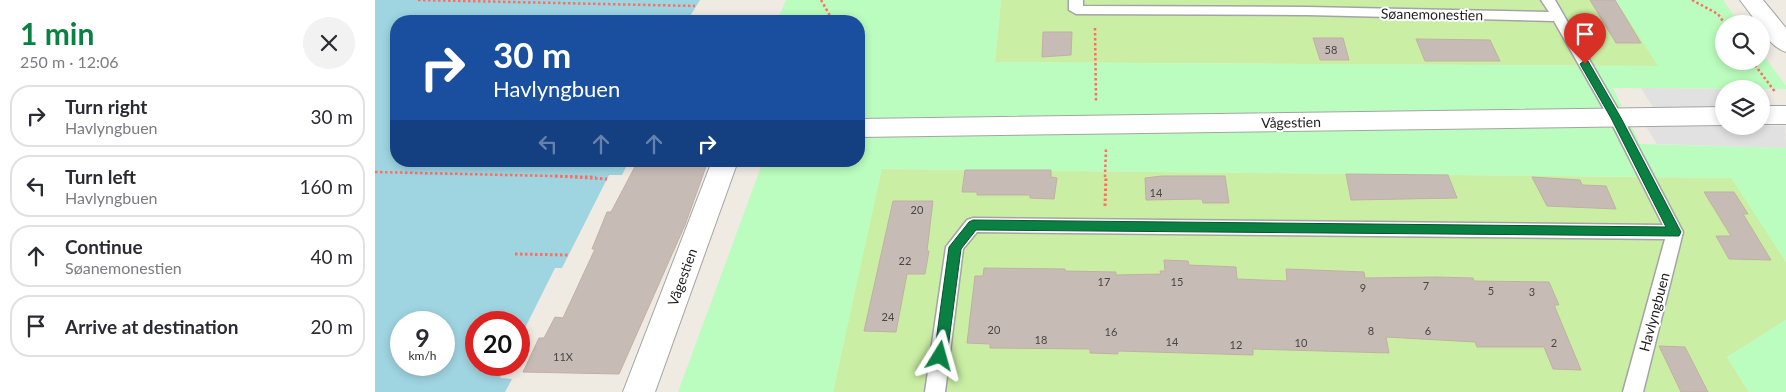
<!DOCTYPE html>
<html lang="en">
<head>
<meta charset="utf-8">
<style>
  :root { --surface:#fff; --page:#f2f2f3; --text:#2b2b33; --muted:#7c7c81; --line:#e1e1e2; --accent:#0b8043 }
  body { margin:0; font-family:Lato,sans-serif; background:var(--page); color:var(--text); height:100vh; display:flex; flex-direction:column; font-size:19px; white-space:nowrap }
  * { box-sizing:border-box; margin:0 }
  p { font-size:16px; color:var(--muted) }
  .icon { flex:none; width:28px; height:28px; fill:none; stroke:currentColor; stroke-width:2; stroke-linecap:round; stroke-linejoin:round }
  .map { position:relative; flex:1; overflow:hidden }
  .panel { display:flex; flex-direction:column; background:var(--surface); width:375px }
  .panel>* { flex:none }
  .hud { position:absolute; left:15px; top:15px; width:475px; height:152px; border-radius:20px; box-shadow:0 2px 8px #0003; background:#1a4fa0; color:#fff; overflow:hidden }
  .fabs { position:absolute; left:1340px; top:15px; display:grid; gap:10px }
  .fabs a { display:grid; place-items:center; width:55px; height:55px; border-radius:50%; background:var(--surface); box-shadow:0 2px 8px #0003; font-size:25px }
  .speed { position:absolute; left:15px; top:311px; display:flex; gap:10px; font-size:25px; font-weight:700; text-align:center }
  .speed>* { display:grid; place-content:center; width:65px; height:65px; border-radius:50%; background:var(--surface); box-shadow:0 2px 8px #0003; line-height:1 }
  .speed small { font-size:12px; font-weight:400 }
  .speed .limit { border:8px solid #d22; background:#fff; color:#111 }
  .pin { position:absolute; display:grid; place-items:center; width:42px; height:42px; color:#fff; margin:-51px -21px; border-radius:50% 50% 50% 0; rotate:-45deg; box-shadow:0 0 5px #0007 }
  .pin .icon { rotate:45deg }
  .me { position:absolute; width:55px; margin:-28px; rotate:8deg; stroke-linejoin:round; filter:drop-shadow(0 0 4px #0008) }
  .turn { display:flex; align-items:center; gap:18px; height:105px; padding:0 20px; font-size:22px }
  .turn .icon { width:65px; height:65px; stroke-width:2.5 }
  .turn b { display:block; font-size:35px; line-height:42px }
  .lanes { display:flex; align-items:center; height:48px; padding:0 20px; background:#0003; justify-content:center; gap:25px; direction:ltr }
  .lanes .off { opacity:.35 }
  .round { display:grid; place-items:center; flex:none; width:52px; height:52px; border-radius:26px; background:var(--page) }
  .headline { display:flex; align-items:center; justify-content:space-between; height:85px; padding:0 20px }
  h1 { font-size:30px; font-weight:700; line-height:38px; color:var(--accent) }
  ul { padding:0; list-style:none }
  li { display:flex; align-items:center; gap:15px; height:62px; margin:0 10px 8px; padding:0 10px; border:2px solid var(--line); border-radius:20px }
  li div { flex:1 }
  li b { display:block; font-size:19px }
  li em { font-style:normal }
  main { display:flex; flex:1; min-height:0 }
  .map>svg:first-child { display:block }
  .grass { fill:#caeea4 }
  .park { fill:#bbfdbe }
  .parking { fill:#e1e1e1 }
  .water { fill:#9fd4e1; fill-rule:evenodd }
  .building { fill:#c7bcb5; stroke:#c2b0a3 }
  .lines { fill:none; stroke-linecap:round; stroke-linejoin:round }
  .service-casing { stroke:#a4a4a4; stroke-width:3 }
  .minor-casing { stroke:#a4a4a4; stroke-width:2 }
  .tertiary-casing { stroke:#a4a4a4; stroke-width:2 }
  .path-far1 { stroke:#ff6e63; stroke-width:2.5; stroke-dasharray:2.5 2.5; stroke-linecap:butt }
  .path { stroke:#ff6e63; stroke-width:3; stroke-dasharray:2.5 2.5; stroke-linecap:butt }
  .service { fill:#fff; fill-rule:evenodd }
  .minor { fill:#fff; fill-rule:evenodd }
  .tertiary { fill:#fff; fill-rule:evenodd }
  .route { fill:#0b8043; stroke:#07532c }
  .labels { text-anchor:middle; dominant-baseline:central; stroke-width:4; stroke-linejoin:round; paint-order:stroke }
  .number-label { font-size:11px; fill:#484543 }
  .street-label { font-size:14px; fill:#1d1d1d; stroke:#fff }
</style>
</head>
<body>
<main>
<section class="panel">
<div class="headline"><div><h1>1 min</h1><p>250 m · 12:06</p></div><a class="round"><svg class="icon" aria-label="close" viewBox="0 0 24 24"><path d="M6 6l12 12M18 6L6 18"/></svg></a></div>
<ul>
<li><svg class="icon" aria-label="right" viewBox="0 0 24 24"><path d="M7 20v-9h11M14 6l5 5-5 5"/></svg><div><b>Turn right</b><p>Havlyngbuen</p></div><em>30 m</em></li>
<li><svg class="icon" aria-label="left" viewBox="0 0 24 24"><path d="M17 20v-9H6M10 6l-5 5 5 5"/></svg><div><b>Turn left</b><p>Havlyngbuen</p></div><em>160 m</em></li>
<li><svg class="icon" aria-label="ahead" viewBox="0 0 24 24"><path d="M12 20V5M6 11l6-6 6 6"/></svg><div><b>Continue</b><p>Søanemonestien</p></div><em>40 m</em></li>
<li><svg class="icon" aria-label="arrive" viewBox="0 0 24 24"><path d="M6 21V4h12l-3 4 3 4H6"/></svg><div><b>Arrive at destination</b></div><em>20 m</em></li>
</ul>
</section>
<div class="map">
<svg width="1411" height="392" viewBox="0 0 1411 392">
  <rect width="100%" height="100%" fill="#efeae2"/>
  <g class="grass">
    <polygon points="626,0 1241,0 1284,66 620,62"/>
    <polygon points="506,169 1357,178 1411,262 1411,320 1352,357 1374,392 458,392"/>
  </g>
  <g class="park">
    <polygon points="411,0 626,0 620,62 1283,66 1241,0 1348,0 1365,24 1349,24 1349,61 1386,61 1386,52 1411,86 1411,89 1238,88 1265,144 1411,148 1411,262 1356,178 507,169 458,392 303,392 386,167 384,161 484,161 484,21 402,21"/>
    <polygon points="1411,320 1411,392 1374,392 1352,357"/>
  </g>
  <g class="parking">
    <polygon points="1266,88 1349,89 1349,107 1278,107"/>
    <polygon points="1270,125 1410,126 1411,148 1282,144"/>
  </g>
  <path class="water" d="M0,0H325L312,21H21V161H254L247,175H234L187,268H180L144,340V322H101V365H131L125,378L137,379L130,392H0ZM26,322H69V365H26Z"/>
  <g class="building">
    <polygon points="1215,0 1240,0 1266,43 1241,43"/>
    <polygon points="668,32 697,32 696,55 667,57"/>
    <polygon points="938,38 968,38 974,60 945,60"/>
    <polygon points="1041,39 1115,40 1125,61 1050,61"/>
    <polygon points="263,161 333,161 310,225 244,374 148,372 164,338 169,338 180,317 188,318 220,249 217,249 232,212 236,212"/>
    <polygon points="590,170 676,170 676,177 682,178 679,199 655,198 655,195 602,195 602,192 587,192"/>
    <polygon points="971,174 1073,175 1082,198 976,200"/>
    <polygon points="787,176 850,176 854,203 828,203 827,199 771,200 770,178"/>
    <polygon points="1157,177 1205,180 1207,185 1231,186 1241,209 1172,206"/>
    <polygon points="1329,192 1359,192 1373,214 1368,214 1396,260 1354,259 1341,236 1356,236"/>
    <polygon points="518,201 558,201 552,251 554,251 550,274 532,274 521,332 489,331"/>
    <polygon points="789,260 813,261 814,265 861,267 862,279 912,281 911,269 989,272 990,278 1061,277 1098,278 1099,281 1174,282 1184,305 1179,305 1206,370 1178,369 1169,347 1102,347 1100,342 1011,337 1014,353 878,349 878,355 743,351 743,354 715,353 715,349 615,348 615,344 592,343 600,276 608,276 609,268 690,269 690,271 741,272 741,275 786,274 785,271 790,271"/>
    <polygon points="1284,346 1310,347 1333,392 1306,392"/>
  </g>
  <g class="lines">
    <defs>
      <polygon id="service" points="694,0 708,0 708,6 932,7 1174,12 1166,0 1180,0 1248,118 1308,232 1268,392 1248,392 1290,239 602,232 588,249 570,392 550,392 571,247 592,220 598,218 1288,225 1234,118 1179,21 932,15 701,14 694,10"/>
      <g id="minor">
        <rect x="1386" y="106" width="25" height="18"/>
        <polygon points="1349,107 1349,125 484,137 484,119"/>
        <polygon points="337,161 363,161 280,392 248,392"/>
      </g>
      <path id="tertiary" d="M1365,0H1388L1411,28V52C1401,49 1386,35 1386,24H1383Z"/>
    </defs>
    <use href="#service" class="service-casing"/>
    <use href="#minor" class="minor-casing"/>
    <use href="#tertiary" class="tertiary-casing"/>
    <g class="path-far1">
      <polyline points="43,0 320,6"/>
      <polyline points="446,0 458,21"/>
      <polyline points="1317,0 1343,14 1350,24"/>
      <polyline points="720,28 721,102"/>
      <polyline points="1377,61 1400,92"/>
      <polyline points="0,172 221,177"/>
      <polyline points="730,177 731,147"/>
    </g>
    <g class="path">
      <polyline points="180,176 232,179"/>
      <polyline points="730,206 731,176"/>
      <polyline points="140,254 193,255"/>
    </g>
    <use href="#service" class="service"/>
    <use href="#minor" class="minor"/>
    <use href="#tertiary" class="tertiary"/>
  </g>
  <polygon class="route" points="1210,60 1213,61 1246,118 1306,232 1304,236 601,230 586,249 572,356 570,360 565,362 561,360 559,356 574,247 594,222 598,220 1291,227 1236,118 1205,64"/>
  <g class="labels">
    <g class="number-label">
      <text x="956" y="49">58</text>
      <text x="781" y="192">14</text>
      <text x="542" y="209">20</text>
      <text x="530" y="260">22</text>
      <text x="729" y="281">17</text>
      <text x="802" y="281">15</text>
      <text x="1051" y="285">7</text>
      <text x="988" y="287">9</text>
      <text x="1116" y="290">5</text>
      <text x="1157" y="291">3</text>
      <text x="513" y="316">24</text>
      <text x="619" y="329">20</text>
      <text x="996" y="330">8</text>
      <text x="1053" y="330">6</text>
      <text x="736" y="331">16</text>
      <text x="666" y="339">18</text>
      <text x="797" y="341">14</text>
      <text x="926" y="342">10</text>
      <text x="1179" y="342">2</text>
      <text x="861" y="344">12</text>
      <text x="188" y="356">11X</text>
    </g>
    <g class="street-label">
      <text transform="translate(1057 14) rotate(1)">Søanemonestien</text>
      <text transform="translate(916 122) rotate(-1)">Vågestien</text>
      <text transform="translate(307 277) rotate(-70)">Vågestien</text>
      <text transform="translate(1279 312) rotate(-75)">Havlyngbuen</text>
    </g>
  </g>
</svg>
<div class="fabs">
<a><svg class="icon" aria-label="search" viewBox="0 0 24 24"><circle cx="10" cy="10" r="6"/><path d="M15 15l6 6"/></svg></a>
<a><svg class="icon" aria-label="layers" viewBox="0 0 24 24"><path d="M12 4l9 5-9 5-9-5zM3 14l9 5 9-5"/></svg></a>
</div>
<div class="speed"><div>9<small>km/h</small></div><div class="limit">20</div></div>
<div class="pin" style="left:1210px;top:64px;background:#d93025"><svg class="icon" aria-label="arrive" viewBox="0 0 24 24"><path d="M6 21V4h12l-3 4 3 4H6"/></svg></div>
<svg class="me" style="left:565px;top:356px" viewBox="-20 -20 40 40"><path d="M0-17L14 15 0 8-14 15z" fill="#0b8043" stroke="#fff" stroke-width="4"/></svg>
<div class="hud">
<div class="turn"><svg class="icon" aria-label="right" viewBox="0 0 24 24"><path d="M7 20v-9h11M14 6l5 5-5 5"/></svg><div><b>30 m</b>Havlyngbuen</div></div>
<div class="lanes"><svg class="icon off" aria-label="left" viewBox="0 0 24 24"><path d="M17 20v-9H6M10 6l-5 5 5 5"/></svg><svg class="icon off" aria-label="ahead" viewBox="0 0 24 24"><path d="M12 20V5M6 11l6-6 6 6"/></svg><svg class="icon off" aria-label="ahead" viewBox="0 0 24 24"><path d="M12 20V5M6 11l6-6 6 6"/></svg><svg class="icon" aria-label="right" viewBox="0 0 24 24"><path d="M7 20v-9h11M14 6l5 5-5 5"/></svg></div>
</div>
</div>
</main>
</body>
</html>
